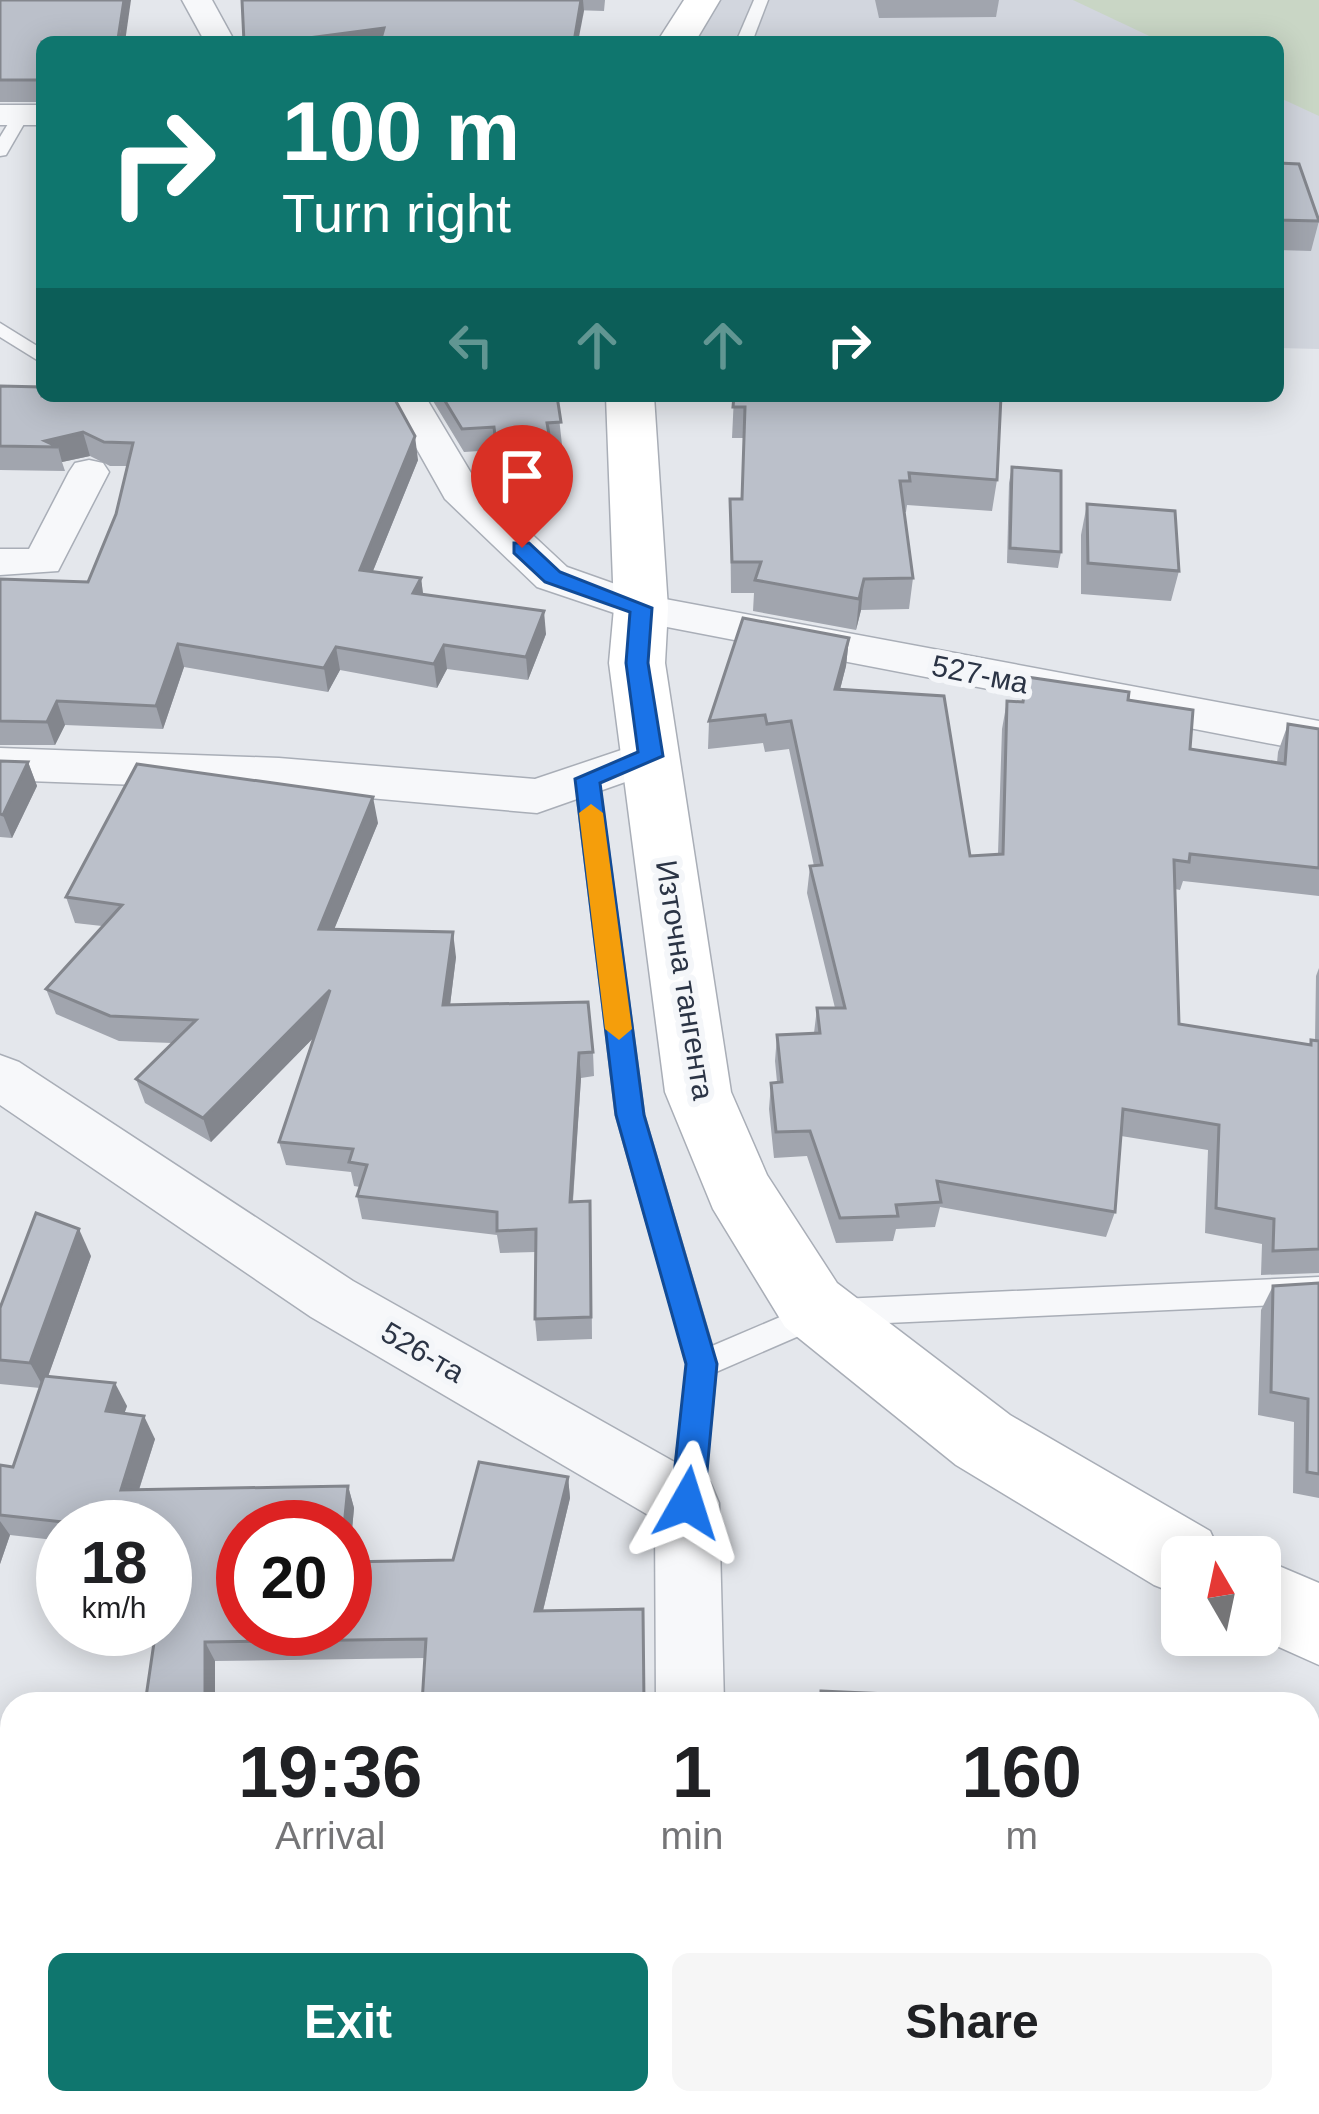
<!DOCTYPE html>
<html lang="en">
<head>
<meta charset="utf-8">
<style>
  :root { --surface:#fff; --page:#f6f6f6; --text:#202124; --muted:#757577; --accent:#0f766e }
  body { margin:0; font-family:Arial,sans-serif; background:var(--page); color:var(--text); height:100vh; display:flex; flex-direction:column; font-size:45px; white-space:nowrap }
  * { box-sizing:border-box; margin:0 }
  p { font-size:39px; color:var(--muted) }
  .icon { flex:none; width:66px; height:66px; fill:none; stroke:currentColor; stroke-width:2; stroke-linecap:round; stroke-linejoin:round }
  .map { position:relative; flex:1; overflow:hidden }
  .panel { position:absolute; left:0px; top:1692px; width:1320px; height:423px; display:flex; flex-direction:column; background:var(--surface); border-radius:36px 36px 0 0; box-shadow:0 6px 30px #0003 }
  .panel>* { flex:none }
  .banner { position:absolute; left:36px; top:36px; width:1248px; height:366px; border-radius:18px; box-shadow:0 6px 30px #0003; background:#0f766e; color:#fff; overflow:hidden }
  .needle { width:78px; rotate:351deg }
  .fabs { position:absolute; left:1161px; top:1536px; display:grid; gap:24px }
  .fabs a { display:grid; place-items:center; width:120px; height:120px; border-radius:18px; background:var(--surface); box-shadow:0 6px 30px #0003; font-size:60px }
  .speed { position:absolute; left:36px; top:1500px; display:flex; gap:24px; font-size:60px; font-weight:700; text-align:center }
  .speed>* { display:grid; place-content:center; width:156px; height:156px; border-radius:50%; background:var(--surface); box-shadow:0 6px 30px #0003; line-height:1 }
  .speed small { font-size:30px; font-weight:400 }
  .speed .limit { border:18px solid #d22; background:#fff; color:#111 }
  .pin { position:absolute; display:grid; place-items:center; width:102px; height:102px; color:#fff; margin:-123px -51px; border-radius:50% 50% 50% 0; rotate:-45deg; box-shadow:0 0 12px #0007 }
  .pin .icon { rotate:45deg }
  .me { position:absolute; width:132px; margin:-66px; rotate:6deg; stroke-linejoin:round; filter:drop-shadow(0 0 9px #0008) }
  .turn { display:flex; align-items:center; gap:42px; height:252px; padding:0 48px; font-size:54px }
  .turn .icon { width:156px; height:156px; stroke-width:2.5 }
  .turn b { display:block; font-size:84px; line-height:102px }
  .lanes { display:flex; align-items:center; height:114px; padding:0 48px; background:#0003; justify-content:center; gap:60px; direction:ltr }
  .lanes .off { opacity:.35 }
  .eta { display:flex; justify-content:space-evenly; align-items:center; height:204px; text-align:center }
  .eta b { font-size:72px; font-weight:700; line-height:84px }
  .button { display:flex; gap:24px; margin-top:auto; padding:24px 48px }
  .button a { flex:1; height:138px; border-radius:18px; background:var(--accent); color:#fff; font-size:48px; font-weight:700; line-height:138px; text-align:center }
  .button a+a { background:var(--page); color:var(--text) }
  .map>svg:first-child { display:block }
  .built { fill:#d2d6de }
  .green { fill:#c9d6c5 }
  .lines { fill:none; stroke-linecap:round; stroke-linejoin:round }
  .lane-casing { stroke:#a9aeb7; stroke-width:3 }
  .street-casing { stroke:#a9aeb7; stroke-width:3 }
  .secondary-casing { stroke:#a9aeb7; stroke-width:3 }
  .lane { fill:#f7f8fa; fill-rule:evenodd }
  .street { fill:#f7f8fa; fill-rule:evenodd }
  .secondary { fill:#fff; fill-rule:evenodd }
  .wall { fill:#a1a5ae }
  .shaded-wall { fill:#83868d }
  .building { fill:#bbc0ca; stroke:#83868d; stroke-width:3 }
  .route { fill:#1a73e8; stroke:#114b97; stroke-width:3 }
  .slow { fill:#f59e0b }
  .labels { text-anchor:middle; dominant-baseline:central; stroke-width:12; stroke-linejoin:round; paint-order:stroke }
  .street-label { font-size:30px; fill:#2b3445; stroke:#f4f6f9 }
</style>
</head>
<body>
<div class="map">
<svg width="1319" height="2114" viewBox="0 0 1319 2114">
  <rect width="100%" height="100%" fill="#e4e7ec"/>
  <polygon class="built" points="702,0 1319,0 1319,349 1278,348 1278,42 676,42"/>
  <polygon class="green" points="1073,0 1319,0 1319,116 1278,97 1278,42 1162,42"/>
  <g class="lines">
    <defs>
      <g id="lane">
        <polygon points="754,0 768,0 752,42 736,42"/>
        <polygon points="14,114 28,117 6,155 0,156 0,137"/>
        <polygon points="0,323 42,349 42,363 0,337"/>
        <polygon points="587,771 599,779 644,1115 712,1346 820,1300 1319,1277 1319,1303 822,1326 716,1372 703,1503 698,1514 687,1518 676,1514 671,1503 687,1364 616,1115 575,779"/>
      </g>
      <g id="street">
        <polygon points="182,0 212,0 235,42 205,42"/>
        <rect x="0" y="105" width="42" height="20"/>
        <polygon points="387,396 425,396 477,483 567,567 649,596 1319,721 1319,753 641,622 537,587 445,499"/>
        <polygon points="89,460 103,463 109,472 58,571 0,575 0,549 29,549 69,472 75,463"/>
        <polygon points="651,740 668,745 675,756 668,767 537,813 279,790 0,780 0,748 279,758 535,779"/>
        <polygon points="0,1055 19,1062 353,1281 710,1482 719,1503 724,1704 656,1704 655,1519 311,1317 0,1105"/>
        <polygon points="649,2103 727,2103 726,2114 648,2114"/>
      </g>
      <g id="secondary">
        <polygon points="684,0 720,0 695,42 657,42"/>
        <polygon points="606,396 654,396 668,608 665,663 731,1092 767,1175 837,1283 1010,1415 1210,1531 1222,1557 1182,1557 1182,1596 1154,1585 956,1465 785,1327 713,1209 665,1092 609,663 614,608"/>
        <polygon points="1260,1558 1319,1583 1319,1665 1252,1635 1260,1635"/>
      </g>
    </defs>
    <use href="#lane" class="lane-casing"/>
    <use href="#street" class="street-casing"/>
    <use href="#secondary" class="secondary-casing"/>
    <use href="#lane" class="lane"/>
    <use href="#street" class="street"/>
    <use href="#secondary" class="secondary"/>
  </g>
  <g class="wall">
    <polygon points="0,0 125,42 42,42 42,102 0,102"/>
    <polygon points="242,0 605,0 604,11"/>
    <polygon points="875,0 999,0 996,17 879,18"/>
    <polygon points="1278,163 1319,221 1311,251 1278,250"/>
    <polygon points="0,386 418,460 373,571 421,578 423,595 546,634 528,680 447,669 437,688 340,670 328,692 184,667 163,729 65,725 55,745 0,745 0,579 88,582 116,514 128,466 110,466 90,456 62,462 65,471 0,470"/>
    <polygon points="430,396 570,396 570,399 557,399 562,445 551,446 554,480 500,485 496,450 464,452"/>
    <polygon points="734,396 997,480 992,511 907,505 906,512 904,512 913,578 909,609 861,610 856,630 753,611 754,593 731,593 730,499 742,499 744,438 732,438"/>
    <polygon points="1012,467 1061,552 1058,568 1007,563 1009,483"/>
    <polygon points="1087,504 1179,571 1171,601 1081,594 1081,535"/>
    <polygon points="849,638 846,666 840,689 970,856 998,854 1002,729 1007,701 1128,700 1190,749 1277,763 1278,752 1288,724 1319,729 1319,896 1183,881 1180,890 1175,889 1179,1024 1309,1045 1311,1040 1315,1041 1316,976 1319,968 1319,1273 1261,1275 1262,1244 1205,1233 1208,1150 1121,1136 1115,1212 1106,1237 940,1207 935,1227 896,1229 893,1241 836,1243 807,1156 774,1158 769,1109 771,1083 777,1082 775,1061 777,1035 814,1033 817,1008 835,1008 807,893 810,866 814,866 789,749 765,752 763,743 708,749 709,721"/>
    <polygon points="0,761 28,762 37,786 12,838 0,837"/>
    <polygon points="378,823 334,929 456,957 450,1005 593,1052 594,1076 581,1078 573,1201 591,1224 592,1339 537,1341 535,1319 535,1252 500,1253 497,1235 362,1219 357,1196 360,1187 354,1186 351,1172 286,1165 279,1142 315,1036 211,1142 145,1103 136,1079 172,1043 119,1041 56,1014 46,989 102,926 75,923 66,897"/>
    <polygon points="91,1256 48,1376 127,1406 124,1414 155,1439 139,1490 348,1486 354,1508 349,1562 453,1560 568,1477 570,1498 543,1611 425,1658 215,1661 215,1704 145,1704 168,1554 165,1553 165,1527 63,1527 63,1541 10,1535 0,1564 0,1465 13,1467 40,1388 0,1384 0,1308"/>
    <polygon points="1319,1283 1319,1498 1293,1493 1294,1422 1258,1415 1261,1310 1273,1286"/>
    <polygon points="1059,2103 1187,2103 1189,2114 1060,2114"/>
  </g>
  <g class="shaded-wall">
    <polygon points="124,0 131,0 125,42 119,42"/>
    <polygon points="581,0 583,0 584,11 578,42 574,42"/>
    <polygon points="384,28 385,42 278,42"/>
    <polygon points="83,432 90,456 62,462 58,447 45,441"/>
    <polygon points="415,436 418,460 364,593 360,570"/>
    <polygon points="421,578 424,601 413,593"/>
    <polygon points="864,579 861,610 856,630 859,599"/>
    <polygon points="544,611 546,634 528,680 526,657"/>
    <polygon points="849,638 846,666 833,717 835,689"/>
    <polygon points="178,644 184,667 163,729 156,706"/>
    <polygon points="444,645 447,669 437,688 434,664"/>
    <polygon points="336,647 340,670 328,692 324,668"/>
    <polygon points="57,701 65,725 55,745 47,722"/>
    <polygon points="28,762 37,786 12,838 3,815"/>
    <polygon points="373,797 378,823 324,954 319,929"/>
    <polygon points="453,932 456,957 447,1029 443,1005"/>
    <polygon points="330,990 336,1015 211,1142 203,1118"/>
    <polygon points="579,1053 581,1078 571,1225 570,1202"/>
    <polygon points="79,1229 91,1256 44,1388 30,1363"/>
    <polygon points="115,1383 127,1406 117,1434 106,1411"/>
    <polygon points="144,1416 155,1439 132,1511 121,1490"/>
    <polygon points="568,1477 570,1498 538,1631 535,1611"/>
    <polygon points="348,1486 354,1508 347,1583 345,1576 344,1527"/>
    <polygon points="0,1521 10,1535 0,1564"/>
    <polygon points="205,1642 215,1661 215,1704 205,1704"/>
  </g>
  <g class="building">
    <polygon points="0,0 124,0 118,39 42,42 42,80 0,80"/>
    <polygon points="242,0 581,0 574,42 380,42 384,28 278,42 244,42"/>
    <polygon points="1278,163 1299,164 1319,221 1278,220"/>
    <polygon points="0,386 42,387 42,396 393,396 415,436 360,570 421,578 413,593 544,611 526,657 444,645 434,664 336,647 324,668 178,644 156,706 57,701 47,722 0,721 0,579 88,582 116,514 133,443 104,442 83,432 45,441 58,447 0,446"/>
    <polygon points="442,396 557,396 561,422 547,423 553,457 498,461 494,427 462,429"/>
    <polygon points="734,396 1001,396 997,480 909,473 910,481 900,481 913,578 864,579 859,599 755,580 761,562 732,562 730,499 742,499 745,407 733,407"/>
    <polygon points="1012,467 1061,471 1061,552 1010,548"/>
    <polygon points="1087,504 1175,511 1179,571 1088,563"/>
    <polygon points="743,618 849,638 835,689 944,696 970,856 1003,854 1007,701 1023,702 1027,677 1129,692 1128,700 1193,710 1190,749 1285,764 1288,724 1319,729 1319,868 1190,854 1189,862 1174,860 1179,1024 1311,1045 1311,1040 1319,1041 1319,1249 1273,1251 1274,1219 1216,1208 1219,1125 1123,1109 1115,1212 937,1181 941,1202 896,1205 898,1216 840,1218 810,1131 776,1132 771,1083 782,1082 777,1035 820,1033 817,1008 845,1008 810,866 822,865 791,721 767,724 765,715 709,721"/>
    <polygon points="0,761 28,762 3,815 0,814"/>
    <polygon points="137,764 373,797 319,929 453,932 443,1005 588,1002 593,1052 579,1053 570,1202 590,1201 591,1317 535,1319 536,1229 497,1231 497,1212 357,1196 367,1165 349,1162 353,1149 279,1142 330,990 203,1118 136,1079 196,1020 110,1016 46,989 122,905 66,897"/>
    <polygon points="36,1213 79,1229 30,1363 0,1360 0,1308"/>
    <polygon points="1319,1283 1319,1474 1307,1472 1308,1399 1271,1392 1273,1286"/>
    <polygon points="44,1376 115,1383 106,1411 144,1416 121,1490 348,1486 344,1527 243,1527 243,1629 345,1629 345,1562 453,1560 479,1462 568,1477 535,1611 643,1609 644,1704 422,1704 426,1639 205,1642 205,1704 145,1704 156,1629 165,1629 165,1571 171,1534 165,1534 165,1527 108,1527 0,1515 0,1465 13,1467"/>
    <polygon points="821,1691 887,1694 887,1704 821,1704"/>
    <polygon points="200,2103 586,2103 586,2114 199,2114"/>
    <rect x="793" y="2103" width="156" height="11"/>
    <polygon points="1071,2103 1187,2103 1189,2114 1072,2114"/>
  </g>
  <polygon class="route" points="514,543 529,543 560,572 652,608 648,663 663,756 600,783 644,1115 717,1364 704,1503 699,1514 687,1518 676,1514 671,1503 686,1364 616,1115 575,779 638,752 626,663 630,612 545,582 514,553"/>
  <polygon class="slow" points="591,804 603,813 632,1029 619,1040 605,1029 579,813"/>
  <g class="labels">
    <g class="street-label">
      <text transform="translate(980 674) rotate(11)">527-ма</text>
      <text transform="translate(685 980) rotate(81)">Източна тангента</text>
      <text transform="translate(423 1352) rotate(30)">526-та</text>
    </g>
  </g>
</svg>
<div class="fabs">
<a><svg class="needle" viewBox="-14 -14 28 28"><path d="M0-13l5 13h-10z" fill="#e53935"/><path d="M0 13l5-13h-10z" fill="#757577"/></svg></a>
</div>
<div class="speed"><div>18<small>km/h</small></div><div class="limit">20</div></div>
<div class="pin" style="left:522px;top:548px;background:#d93025"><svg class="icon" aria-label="arrive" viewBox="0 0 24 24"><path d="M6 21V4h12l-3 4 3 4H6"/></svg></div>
<svg class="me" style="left:687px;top:1503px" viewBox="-20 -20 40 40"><path d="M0-17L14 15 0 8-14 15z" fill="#1a73e8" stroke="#fff" stroke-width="4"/></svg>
<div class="banner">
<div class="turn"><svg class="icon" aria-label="right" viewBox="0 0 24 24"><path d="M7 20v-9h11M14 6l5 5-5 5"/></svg><div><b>100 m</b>Turn right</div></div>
<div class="lanes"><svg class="icon off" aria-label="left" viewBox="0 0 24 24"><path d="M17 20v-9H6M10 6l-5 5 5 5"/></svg><svg class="icon off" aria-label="ahead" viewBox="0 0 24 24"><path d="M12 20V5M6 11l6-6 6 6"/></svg><svg class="icon off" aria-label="ahead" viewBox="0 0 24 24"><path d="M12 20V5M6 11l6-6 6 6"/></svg><svg class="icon" aria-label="right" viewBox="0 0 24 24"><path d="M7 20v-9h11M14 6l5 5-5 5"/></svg></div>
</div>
<section class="panel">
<div class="eta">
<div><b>19:36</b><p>Arrival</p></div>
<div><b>1</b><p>min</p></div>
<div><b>160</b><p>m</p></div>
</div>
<div class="button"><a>Exit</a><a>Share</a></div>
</section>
</div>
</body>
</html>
